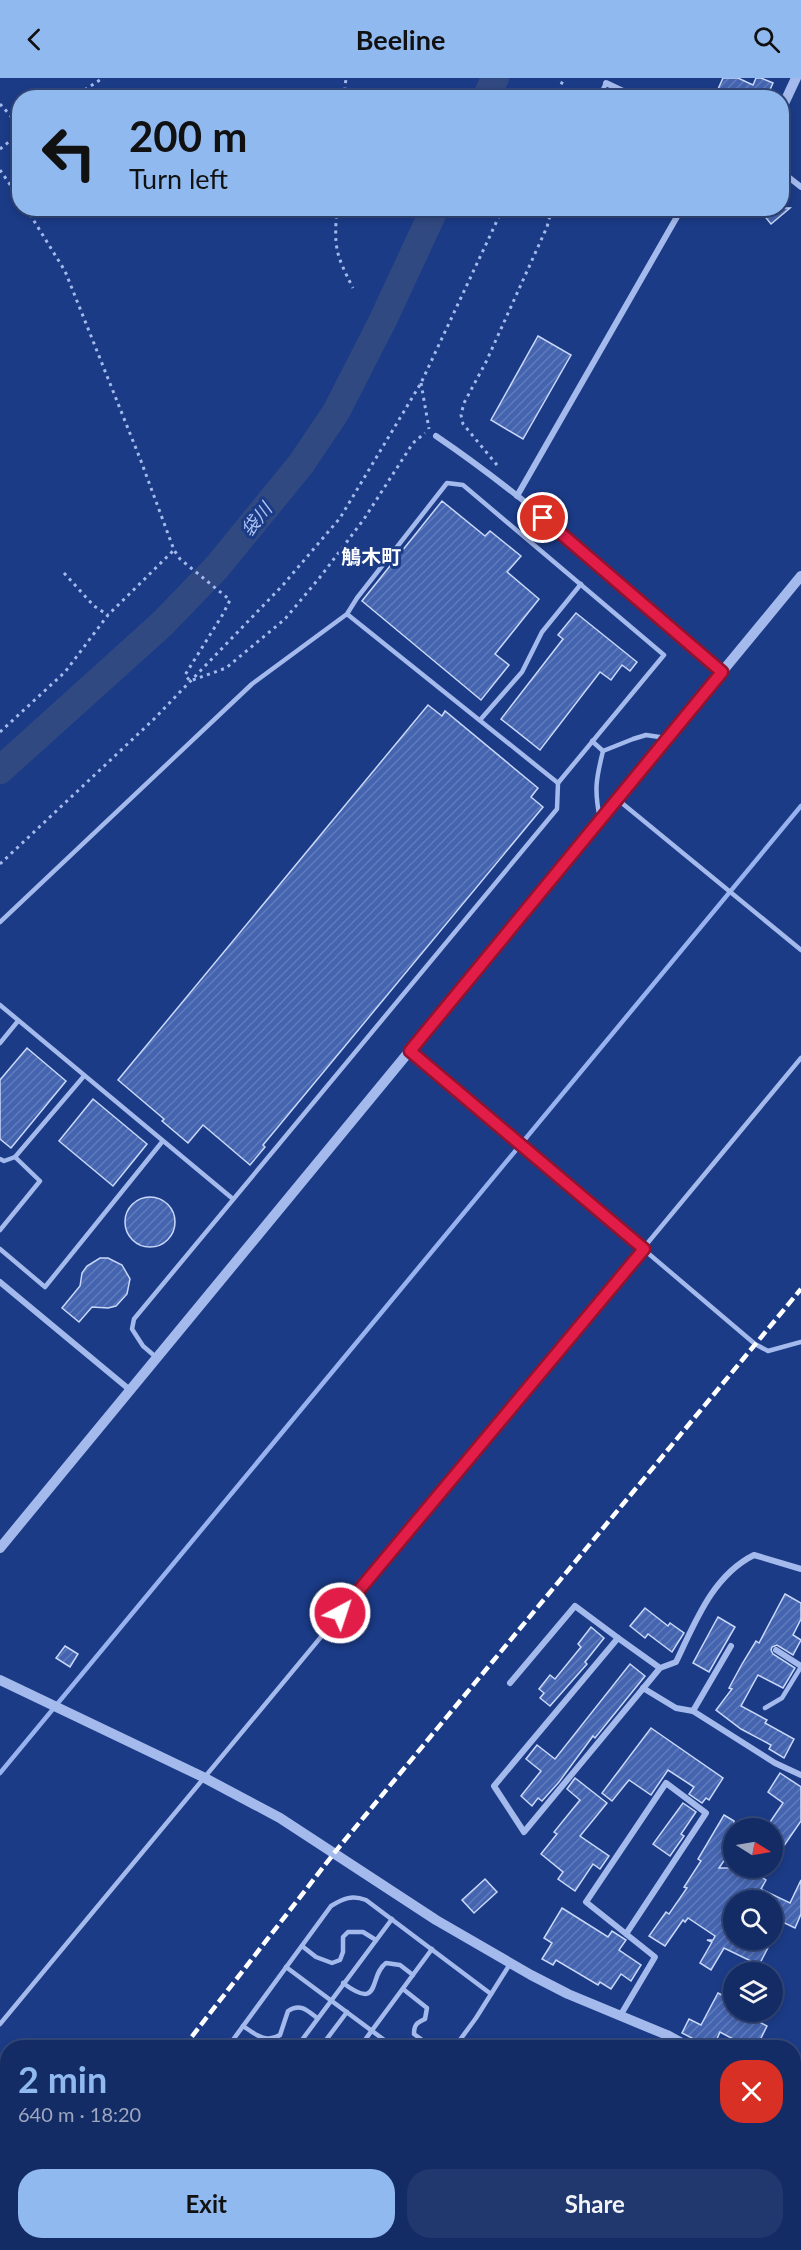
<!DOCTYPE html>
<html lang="en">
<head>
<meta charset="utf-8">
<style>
  :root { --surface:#142c65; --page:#21386e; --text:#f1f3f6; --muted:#9da7bf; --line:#334879; --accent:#90b9f0 }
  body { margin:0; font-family:Lato,"Noto Sans JP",sans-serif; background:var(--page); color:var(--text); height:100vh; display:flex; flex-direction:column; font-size:22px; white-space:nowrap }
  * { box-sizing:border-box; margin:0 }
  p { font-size:20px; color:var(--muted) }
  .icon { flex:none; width:33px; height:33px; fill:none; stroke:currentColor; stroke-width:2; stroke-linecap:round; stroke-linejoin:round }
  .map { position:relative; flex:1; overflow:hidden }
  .details { position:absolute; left:0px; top:1962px; width:801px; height:210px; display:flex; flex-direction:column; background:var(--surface); border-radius:24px 24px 0 0; box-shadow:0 3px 9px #0003,0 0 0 2px var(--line) }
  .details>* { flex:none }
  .banner { position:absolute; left:12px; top:12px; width:777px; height:126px; border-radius:24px; box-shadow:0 3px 9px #0003,0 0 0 2px var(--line); background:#90b9f0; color:#111; overflow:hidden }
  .needle { width:39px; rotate:101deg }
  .controls { position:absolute; left:723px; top:1740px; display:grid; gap:12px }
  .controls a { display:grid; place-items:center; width:60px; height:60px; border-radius:50%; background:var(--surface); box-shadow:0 3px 9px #0003,0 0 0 2px var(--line); font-size:30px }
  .pin { position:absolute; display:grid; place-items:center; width:51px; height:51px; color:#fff; margin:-26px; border:3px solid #fff; border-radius:50%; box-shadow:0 2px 6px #0007 }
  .me { position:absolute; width:66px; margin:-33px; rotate:40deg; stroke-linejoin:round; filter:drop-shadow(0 0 4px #0008) }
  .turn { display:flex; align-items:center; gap:21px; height:126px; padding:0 18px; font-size:27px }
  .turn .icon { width:78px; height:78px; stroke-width:2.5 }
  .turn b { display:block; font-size:42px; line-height:51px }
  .round { display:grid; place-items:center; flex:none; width:63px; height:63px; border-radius:24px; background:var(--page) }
  .headline { display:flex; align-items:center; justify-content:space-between; height:102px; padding:0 18px }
  h1 { font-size:36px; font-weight:700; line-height:45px; color:var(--accent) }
  .primary-button { display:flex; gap:12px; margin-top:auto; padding:12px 18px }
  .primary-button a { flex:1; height:69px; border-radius:24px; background:var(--accent); color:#111; font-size:24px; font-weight:700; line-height:69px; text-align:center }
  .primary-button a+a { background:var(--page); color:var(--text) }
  header { display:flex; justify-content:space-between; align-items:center; height:78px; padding:0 18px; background:var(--accent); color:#111; font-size:27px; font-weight:700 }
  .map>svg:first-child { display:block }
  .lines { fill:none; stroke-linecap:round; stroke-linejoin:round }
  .stream { stroke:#97b2ee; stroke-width:4.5 }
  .river { stroke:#314981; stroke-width:28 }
  .building { fill:url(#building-hatch); stroke:#c9d8f9; stroke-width:1.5 }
  .path { stroke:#a4baec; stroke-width:3; stroke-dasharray:3 4.5; stroke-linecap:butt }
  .service { stroke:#a4baec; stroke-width:4.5 }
  .minor { stroke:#a4baec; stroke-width:6 }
  .tertiary { stroke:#a4baec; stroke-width:10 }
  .primary { stroke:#e9eeff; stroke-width:15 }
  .rail { stroke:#fff; stroke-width:4.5; stroke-dasharray:10 4.5; stroke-linecap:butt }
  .route-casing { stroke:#92132f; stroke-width:15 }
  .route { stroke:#e11d48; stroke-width:10 }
  .labels { text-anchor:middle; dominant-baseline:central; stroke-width:6; stroke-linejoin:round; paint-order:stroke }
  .water-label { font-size:18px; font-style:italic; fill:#afc4f3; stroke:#1b3b87 }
  .quarter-label { font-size:20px; font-weight:bold; fill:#fff; stroke:#1b3b87 }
</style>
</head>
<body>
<header><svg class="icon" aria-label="back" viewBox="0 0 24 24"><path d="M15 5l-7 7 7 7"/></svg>Beeline<svg class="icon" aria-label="search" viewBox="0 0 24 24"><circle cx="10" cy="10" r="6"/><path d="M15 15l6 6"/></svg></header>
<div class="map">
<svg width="801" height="2172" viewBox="0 0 801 2172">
  <defs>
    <pattern id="building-hatch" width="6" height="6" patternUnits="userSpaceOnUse" patternTransform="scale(1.5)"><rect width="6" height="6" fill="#4464b0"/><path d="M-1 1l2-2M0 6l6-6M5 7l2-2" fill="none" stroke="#607bbc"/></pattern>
  </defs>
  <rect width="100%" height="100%" fill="#1b3b87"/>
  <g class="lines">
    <polyline class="stream" points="0,1695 801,728"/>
    <g class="river">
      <polyline points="486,20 495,0"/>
      <polyline points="0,692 162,546 217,489 301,386 336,334 383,242 435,130"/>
    </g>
  </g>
  <g class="building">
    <polygon points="723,0 738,0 753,7 756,0 761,0 773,5 769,14 779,19 714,20"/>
    <polygon points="758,130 790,130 771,146"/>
    <polygon points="538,258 571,277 523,361 491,342"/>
    <polygon points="442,423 485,458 490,453 521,478 507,494 539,521 495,576 509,587 481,622 362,523"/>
    <polygon points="576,535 637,584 630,593 622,587 611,602 600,594 540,672 501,641 563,561 558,557"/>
    <polygon points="428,627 442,638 445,633 538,710 531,719 543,729 263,1067 265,1069 250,1087 203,1047 188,1065 162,1043 164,1041 118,1002"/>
    <polygon points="27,970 66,1003 11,1070 0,1061 0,1002"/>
    <polygon points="93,1021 147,1066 113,1108 59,1063"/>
    <circle cx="150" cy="1144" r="25"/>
    <polygon points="100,1180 108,1180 122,1187 130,1201 127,1216 116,1228 108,1230 92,1229 79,1244 62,1230 80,1208 82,1195 87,1188"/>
    <polygon points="785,1516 801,1525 801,1541 793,1557 801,1562 793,1577 777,1567 772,1569 771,1572 773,1576 795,1590 783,1610 758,1597 741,1628 767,1642 765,1645 794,1661 784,1680 769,1671 771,1667 741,1651 716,1632 732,1611 729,1610 742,1586 756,1563 759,1565"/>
    <polygon points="645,1530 668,1548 670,1545 684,1555 672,1574 648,1556 645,1560 630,1548"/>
    <polygon points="718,1539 735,1549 709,1594 693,1585"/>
    <polygon points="591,1549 604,1560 585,1584 587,1586 550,1628 540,1620 544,1615 539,1611 550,1597 555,1601 581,1569 578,1566"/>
    <polygon points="65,1568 78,1576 70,1589 56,1580"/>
    <polygon points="630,1586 645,1598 595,1660 593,1658 559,1704 542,1723 538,1720 532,1728 521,1718 541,1693 526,1681 537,1667 555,1681"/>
    <polygon points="651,1650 723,1700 709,1722 706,1720 702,1725 689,1716 694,1709 668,1692 651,1717 629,1702 612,1723 602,1715"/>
    <polygon points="780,1695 801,1709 801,1743 772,1785 772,1750 766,1750 783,1725 768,1714"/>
    <polygon points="575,1700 607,1725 580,1758 609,1778 600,1791 593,1786 575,1813 558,1801 563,1794 541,1776 557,1756 554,1754 580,1722 567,1711"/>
    <polygon points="683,1725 696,1734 681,1756 684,1758 670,1778 653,1766"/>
    <polygon points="724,1737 734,1743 734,1768 719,1790 770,1790 763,1800 766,1802 761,1811 790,1825 801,1802 801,1836 795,1850 772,1839 772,1822 734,1822 734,1862 772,1862 759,1887 724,1870 711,1892 700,1885 712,1864 707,1862 713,1862 715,1858 688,1840 685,1844 683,1842 665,1868 649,1858 666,1834 669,1836 687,1810 684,1809 701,1783 698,1781"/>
    <polygon points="485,1801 497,1814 474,1835 462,1822"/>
    <polygon points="562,1830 608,1859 612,1853 626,1862 619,1872 641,1887 631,1903 621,1896 611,1911 600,1904 598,1907 556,1882 553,1887 542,1881 552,1865 544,1860"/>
    <polygon points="718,1915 734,1923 734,1934 740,1934 767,1948 756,1970 750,1970 720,1954 713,1970 711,1970 682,1955 689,1941 701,1947"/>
  </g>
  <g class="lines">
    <g class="path">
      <polyline points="72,20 103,0"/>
      <polyline points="344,20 346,0"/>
      <polyline points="555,20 564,0"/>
      <polyline points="0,26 17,45 16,57"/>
      <polyline points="0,71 20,55"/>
      <polyline points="0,92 20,121"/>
      <polyline points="26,130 65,193 141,383 174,472 180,481 230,522 223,536 185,597 190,603 226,590 285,541 321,498 364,441 413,365 425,355"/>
      <path d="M337,130C334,169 335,175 353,210"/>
      <polyline points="421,305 429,351"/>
      <polyline points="497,387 463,346 461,337 464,325 486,284 547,149 552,130"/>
      <polyline points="64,495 94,528 108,537"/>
      <polyline points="0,654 65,594 108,537 174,472"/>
      <polyline points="0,786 153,642 283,507 340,440 421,305 503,130"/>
    </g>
    <g class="service">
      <polyline points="599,20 606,5"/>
      <polyline points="480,642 522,594 542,554 581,506"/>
      <polyline points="592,663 603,673"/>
      <polyline points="603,673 633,661 646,657 666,660"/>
      <polyline points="617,721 801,872"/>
      <path d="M600,741C594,712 596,701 603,673"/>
      <polyline points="0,844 252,606 347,536 357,520 447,405 463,407 664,577 558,705 347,536"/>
      <polyline points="0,927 233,1121"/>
      <polyline points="0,965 18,943"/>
      <polyline points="410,973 755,1266 768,1273 801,1264"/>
      <polyline points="15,1079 84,998"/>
      <polyline points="0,1081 4,1083 15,1079 40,1103 0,1152"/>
      <polyline points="0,1171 45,1209 162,1064"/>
      <polyline points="157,1280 143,1268 132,1251 134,1241 557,731 558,705"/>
      <polyline points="765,1630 782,1620 801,1589"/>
      <polyline points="302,1868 316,1879 332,1885 340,1882 343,1874 343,1859 348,1854 363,1854 376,1862"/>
      <polyline points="286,1889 395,1970"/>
      <path d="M343,1905C382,1934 368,1898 386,1885L400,1887L413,1897"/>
      <path d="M403,1911L427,1930L425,1941C417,1945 414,1946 414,1956L433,1970"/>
      <polyline points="0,1946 801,980"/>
      <path d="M243,1948C255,1956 266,1966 280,1957L288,1933C300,1925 307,1932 317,1940"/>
      <path d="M227,1970L331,1828C344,1820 352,1817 366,1822L491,1916"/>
      <polyline points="296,1970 392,1841"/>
      <polyline points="320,1970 347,1934"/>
      <polyline points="359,1970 432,1871"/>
      <polyline points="454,1970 476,1940 510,1886"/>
      <polyline points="156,2164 166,2172"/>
      <polyline points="241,2164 252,2172"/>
      <polyline points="79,2172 81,2164"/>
      <polyline points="298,2172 303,2164"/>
    </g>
    <g class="minor">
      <polyline points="606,5 638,20"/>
      <polyline points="782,94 801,109"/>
      <path d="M436,358C538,427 629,513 722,594"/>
      <polyline points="517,418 682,130"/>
      <polyline points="0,1204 130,1312"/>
      <polyline points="776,1572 801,1588"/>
      <path d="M660,1590L618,1560L494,1708L524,1754L660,1590L676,1584C695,1545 712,1498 754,1477L801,1491"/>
      <polyline points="510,1605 575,1528 618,1560"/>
      <polyline points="643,1610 676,1630 693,1633 775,1685 801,1697"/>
      <polyline points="693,1633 731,1568"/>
      <polyline points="620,1938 655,1879 586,1824 666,1705 706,1735 626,1856"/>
      <polyline points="658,1970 667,1957"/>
      <polyline points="631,2164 650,2172"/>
      <polyline points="590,2172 591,2164"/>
      <polyline points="658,2172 661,2164"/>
    </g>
    <g class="tertiary">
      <polyline points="782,30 796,0"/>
      <polyline points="0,1470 801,498"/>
      <polyline points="0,1602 203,1699 280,1740 436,1842 531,1897 568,1916 667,1957 691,1970"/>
      <polyline points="794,2025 801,2029"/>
    </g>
    <g class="primary">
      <polyline points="794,2156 801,2145"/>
      <polyline points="783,2172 788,2164"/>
    </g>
    <g class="rail">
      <polyline points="183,1970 335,1774 801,1211"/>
      <polyline points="24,2172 30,2164"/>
    </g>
  </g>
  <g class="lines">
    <defs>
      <polyline id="route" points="340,1535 644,1171 410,973 722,594 543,440"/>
    </defs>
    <use href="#route" class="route-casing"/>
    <use href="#route" class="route"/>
  </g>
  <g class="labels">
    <g class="water-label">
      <text transform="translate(256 441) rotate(-51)">袋川</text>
    </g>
    <g class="quarter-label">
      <text x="371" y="478">鵤木町</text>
    </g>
  </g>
</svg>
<div class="controls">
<a><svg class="needle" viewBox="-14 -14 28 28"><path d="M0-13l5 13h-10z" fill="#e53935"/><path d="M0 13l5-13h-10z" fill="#9da7bf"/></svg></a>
<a><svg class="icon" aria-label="search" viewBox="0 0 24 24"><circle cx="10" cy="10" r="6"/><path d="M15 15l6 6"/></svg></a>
<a><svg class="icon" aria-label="layers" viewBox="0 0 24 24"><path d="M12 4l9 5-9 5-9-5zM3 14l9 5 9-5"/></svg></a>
</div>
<div class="pin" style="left:543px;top:440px;background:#d93025"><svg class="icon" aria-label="arrive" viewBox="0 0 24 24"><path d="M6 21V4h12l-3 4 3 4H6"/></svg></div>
<svg class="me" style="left:340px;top:1535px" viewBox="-20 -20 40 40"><circle r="17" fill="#e11d48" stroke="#fff" stroke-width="3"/><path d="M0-11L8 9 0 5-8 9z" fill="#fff"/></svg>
<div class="banner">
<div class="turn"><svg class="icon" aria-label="left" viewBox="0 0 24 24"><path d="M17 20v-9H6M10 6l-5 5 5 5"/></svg><div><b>200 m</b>Turn left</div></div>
</div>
<section class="details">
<div class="headline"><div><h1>2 min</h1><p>640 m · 18:20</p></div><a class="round" style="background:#d93025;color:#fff"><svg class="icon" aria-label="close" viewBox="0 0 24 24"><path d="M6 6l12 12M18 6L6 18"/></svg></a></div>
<div class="primary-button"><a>Exit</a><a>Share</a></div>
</section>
</div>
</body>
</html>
